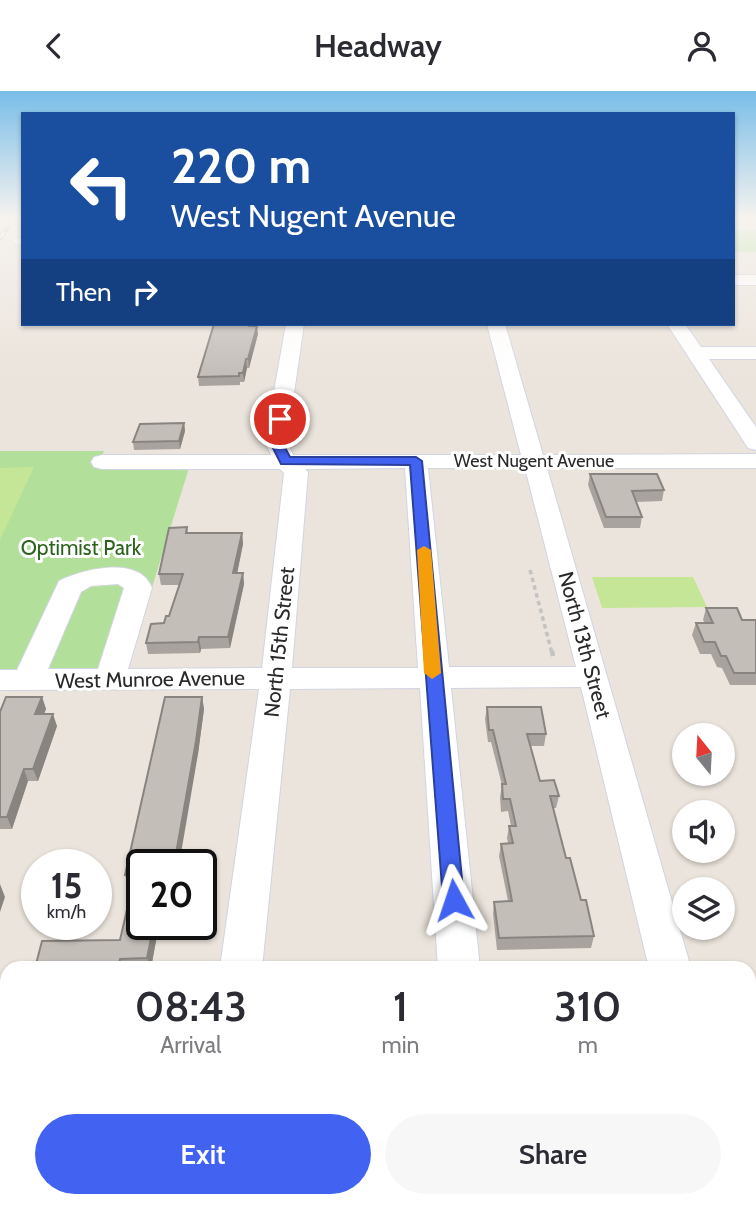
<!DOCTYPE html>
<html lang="en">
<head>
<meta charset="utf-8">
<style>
  :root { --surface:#fff; --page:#f7f7f7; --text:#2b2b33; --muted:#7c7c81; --accent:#4263f2 }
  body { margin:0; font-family:Cabin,sans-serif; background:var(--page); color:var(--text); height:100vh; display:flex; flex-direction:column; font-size:26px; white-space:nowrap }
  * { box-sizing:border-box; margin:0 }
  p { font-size:23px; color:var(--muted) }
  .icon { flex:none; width:38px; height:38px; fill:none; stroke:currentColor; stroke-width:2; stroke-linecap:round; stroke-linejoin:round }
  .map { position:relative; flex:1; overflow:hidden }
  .side { position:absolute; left:0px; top:870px; width:756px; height:247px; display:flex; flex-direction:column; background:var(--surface); border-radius:21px 21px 0 0; box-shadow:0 2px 5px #0004 }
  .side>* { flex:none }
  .banner { position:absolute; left:21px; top:21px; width:714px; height:214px; border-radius:0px; box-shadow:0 2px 5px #0004; background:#1a4fa0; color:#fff; overflow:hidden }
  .needle { width:46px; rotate:342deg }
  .tools { position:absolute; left:672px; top:632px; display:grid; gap:14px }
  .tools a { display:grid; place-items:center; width:63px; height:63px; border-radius:50%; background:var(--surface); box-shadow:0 2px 5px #0004; font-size:35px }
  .speed { position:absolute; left:21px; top:758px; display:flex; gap:14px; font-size:35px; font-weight:700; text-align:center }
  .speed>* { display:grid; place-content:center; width:91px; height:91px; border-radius:50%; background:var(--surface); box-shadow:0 2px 5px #0004; line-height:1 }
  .speed small { font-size:18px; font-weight:400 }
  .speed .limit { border:4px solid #111; border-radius:10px; background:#fff; color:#111 }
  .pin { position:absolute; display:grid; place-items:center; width:60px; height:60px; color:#fff; margin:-30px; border:4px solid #fff; border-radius:50%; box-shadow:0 2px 7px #0007 }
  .me { position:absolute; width:77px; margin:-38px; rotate:355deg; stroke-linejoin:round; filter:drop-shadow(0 0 5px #0008) }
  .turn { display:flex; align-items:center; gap:24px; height:147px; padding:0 35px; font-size:32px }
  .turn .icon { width:91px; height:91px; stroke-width:2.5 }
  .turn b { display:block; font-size:49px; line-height:60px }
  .then { display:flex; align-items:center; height:66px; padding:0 35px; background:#0003; gap:14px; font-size:26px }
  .eta { display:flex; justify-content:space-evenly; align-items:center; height:119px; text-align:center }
  .eta b { font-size:42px; font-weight:600; line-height:49px }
  .cta { display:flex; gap:14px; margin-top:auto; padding:14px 35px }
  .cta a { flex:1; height:80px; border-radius:42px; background:var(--accent); color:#fff; font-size:28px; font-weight:600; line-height:80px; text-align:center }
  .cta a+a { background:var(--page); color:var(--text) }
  header { display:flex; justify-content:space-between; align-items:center; height:91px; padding:0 35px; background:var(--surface); font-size:32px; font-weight:600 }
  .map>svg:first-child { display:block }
  .green { fill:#b2e09a }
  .pitch { fill:#c5e696 }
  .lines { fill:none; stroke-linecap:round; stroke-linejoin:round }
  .minor-casing { stroke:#d1d4e2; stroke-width:2 }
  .path-far1 { stroke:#c3c3c3; stroke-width:3.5; stroke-dasharray:4.5 3.5; stroke-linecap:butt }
  .path { stroke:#c3c3c3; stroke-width:4.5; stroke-dasharray:6 4.5; stroke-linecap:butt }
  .minor { fill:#fff; fill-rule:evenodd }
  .rail-casing { stroke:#9fa2b3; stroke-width:4.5 }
  .rail { stroke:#fff; stroke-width:2.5; stroke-dasharray:8; stroke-linecap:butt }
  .wall { fill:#a8a39e }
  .shaded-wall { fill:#888581 }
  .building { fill:#c3beb8; stroke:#888581; stroke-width:2 }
  .route { fill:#4263f2; stroke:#2b409d; stroke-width:2 }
  .slow { fill:#f59e0b }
  .labels { text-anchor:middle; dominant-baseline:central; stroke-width:6; stroke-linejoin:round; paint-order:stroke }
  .far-street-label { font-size:18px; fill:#292929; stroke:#fff }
  .park-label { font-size:21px; fill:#2b631d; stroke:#fff }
  .street-label { font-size:21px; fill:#292929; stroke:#fff }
</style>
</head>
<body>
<header><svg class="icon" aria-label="back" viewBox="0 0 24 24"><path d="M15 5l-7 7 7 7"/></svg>Headway<svg class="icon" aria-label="person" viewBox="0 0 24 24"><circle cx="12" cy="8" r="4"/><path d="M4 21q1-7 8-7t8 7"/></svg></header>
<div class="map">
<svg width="756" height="1115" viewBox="0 0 756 1115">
  <rect width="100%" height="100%" fill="#ebe4dc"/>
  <g class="green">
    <rect x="733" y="139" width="23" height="22"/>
    <polygon points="0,360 104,360 96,377 189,377 126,580 0,580"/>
  </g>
  <g class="pitch">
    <polygon points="34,376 0,449 0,377"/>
    <polygon points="592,486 693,486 707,516 602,517"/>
  </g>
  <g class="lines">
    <defs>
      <g id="minor">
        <polygon points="23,147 23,155 13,151 15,148"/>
        <rect x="733" y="184" width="23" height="10"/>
        <path d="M286,233H304L287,351L293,364H521L487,233H505L543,364L756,363V377H547L691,877H649L581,596L451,597L480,877H438L420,597L290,598L262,877H220L259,598L0,599V579H17L59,490C82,478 140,464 152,497L128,578L262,577L284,382L280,378H102L94,376L91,371L94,366L102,364H271L265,351ZM405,377L418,577H292L308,381L305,378ZM428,377H525L576,576H449ZM118,493L124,497L98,578H48L81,501L91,495Z"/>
        <polygon points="667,233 685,233 701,256 756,256 756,268 709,268 756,336 756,359 748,357"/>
        <rect x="749" y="929" width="7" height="42"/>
        <polygon points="7,940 7,1005 0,1008 0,943"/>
        <polygon points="749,1091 756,1102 756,1115 710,1115 709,1110 749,1110"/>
        <rect x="190" y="1110" width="50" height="5"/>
      </g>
    </defs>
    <use href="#minor" class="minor-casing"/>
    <polyline class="path-far1" points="530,479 552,562"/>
    <polyline class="path" points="552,560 553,565"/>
    <use href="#minor" class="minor"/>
    <defs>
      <polyline id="rail" points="0,147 15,126"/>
    </defs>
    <use href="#rail" class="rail-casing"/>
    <use href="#rail" class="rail"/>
  </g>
  <g class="wall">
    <polygon points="252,235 258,243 249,277 247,277 244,291 240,291 240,294 199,295 198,286"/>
    <polygon points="184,332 185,340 180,358 134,359 133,351"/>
    <polygon points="590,383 664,399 662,410 636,411 642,426 640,437 604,437 588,394"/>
    <polygon points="187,436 188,442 242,442 243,453 237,482 243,482 244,493 230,557 201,558 200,562 148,563 146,552 164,532 169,525 179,494 161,494 159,483"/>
    <polygon points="706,517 742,529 756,529 756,594 730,594 722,577 717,576 711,563 700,563 692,544 696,532 705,532 703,529"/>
    <polygon points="42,606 46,618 44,623 57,635 38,690 28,690 12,738 0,738 0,621"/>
    <polygon points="202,606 204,618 198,663 142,833 168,833 167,839 158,839 151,877 35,877 120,849 132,796 129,796 125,784"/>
    <polygon points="487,616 546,643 544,655 530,655 540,690 559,705 556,717 553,717 566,767 594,845 591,857 497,859 493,823 494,811 508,810 499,765 501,753 508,752 507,747 509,735 511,735 508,720 501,721 500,706 502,694 491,651 488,651 485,628"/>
  </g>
  <g class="shaded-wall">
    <polygon points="257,235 258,243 249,277 248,268"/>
    <polygon points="246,268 247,277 244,291 243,282"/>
    <polygon points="184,332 185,340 180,358 179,350"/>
    <polygon points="242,442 243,453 235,493 233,482"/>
    <polygon points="243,482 244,493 230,557 228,546"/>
    <polygon points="199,546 201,558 200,562 198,551"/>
    <polygon points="42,606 46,618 39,635 35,623"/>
    <polygon points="202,606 204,618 198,663 179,774 174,774"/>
    <polygon points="53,623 57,635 38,690 33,678"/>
    <polygon points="24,678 28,690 12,738 7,726"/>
    <polygon points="0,793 5,806 0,821"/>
    <polygon points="154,833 156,833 158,839 151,877 150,877 147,867"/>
    <polygon points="120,868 123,877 118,877"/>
  </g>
  <g class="building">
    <polygon points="214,233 249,233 249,235 257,235 248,268 246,268 243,282 239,282 239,285 198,286"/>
    <polygon points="184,332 179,350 133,351 140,333"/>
    <polygon points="590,383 657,383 664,399 632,400 642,426 606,426"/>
    <polygon points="187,436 186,442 242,442 233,482 243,482 228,546 199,546 198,551 146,552 151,533 164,532 166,525 169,525 183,483 159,483 169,437"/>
    <polygon points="706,517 737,517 742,529 756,529 756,582 734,582 726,565 721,565 715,551 704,551 696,532 713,532"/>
    <polygon points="6,606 42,606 35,623 53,623 33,678 24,678 7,726 0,726 0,621"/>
    <polygon points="165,606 202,606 196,650 174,774 142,774 142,833 154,833 147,867 120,868 118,877 35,877 42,850 120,849 135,784 125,784"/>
    <polygon points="487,616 541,616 546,643 527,643 540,690 554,689 559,705 550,705 566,767 570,767 581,809 586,809 594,845 499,847 494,811 512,810 501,753 513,752 509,735 516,735 510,708 503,708 502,693 506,693 493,639 489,639"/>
  </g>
  <linearGradient id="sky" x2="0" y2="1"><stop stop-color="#79bde8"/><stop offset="0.45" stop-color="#f6f3ef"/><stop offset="1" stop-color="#f6f3ef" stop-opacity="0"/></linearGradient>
  <rect width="756" height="282" fill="url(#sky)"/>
  <polygon class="route" points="280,324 286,328 282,351 290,366 416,366 422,370 464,809 461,815 454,818 446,815 443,809 410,374 281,373 270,351 274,328"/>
  <polygon class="slow" points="424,455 431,459 441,582 432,588 424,582 417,459"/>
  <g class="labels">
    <g class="far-street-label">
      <text x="534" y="370">West Nugent Avenue</text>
    </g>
    <g class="park-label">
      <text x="81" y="456">Optimist Park</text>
    </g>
    <g class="street-label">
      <text transform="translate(279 551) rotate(-84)">North 15th Street</text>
      <text transform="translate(585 554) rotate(75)">North 13th Street</text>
      <text transform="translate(150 588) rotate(-1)">West Munroe Avenue</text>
    </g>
  </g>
</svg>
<div class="tools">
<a><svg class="needle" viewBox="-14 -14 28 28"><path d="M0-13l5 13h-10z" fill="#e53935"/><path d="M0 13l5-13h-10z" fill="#7c7c81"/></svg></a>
<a><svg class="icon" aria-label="sound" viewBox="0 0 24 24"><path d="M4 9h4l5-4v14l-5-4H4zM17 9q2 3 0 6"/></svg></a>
<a><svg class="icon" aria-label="layers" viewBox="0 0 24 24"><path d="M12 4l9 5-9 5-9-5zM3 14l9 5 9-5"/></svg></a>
</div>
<div class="speed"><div>15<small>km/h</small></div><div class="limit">20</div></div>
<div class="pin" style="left:280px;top:328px;background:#d93025"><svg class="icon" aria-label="arrive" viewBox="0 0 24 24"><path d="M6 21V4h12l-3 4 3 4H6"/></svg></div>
<svg class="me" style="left:454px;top:809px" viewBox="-20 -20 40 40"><path d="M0-17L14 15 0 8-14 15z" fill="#4263f2" stroke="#fff" stroke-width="4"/></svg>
<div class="banner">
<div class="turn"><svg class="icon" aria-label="left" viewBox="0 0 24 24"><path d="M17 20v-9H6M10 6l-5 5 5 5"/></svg><div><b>220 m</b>West Nugent Avenue</div></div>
<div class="then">Then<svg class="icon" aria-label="right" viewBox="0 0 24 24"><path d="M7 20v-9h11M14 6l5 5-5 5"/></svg></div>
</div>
<section class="side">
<div class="eta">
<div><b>08:43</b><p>Arrival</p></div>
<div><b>1</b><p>min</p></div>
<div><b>310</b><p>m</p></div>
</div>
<div class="cta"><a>Exit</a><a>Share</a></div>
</section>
</div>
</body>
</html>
